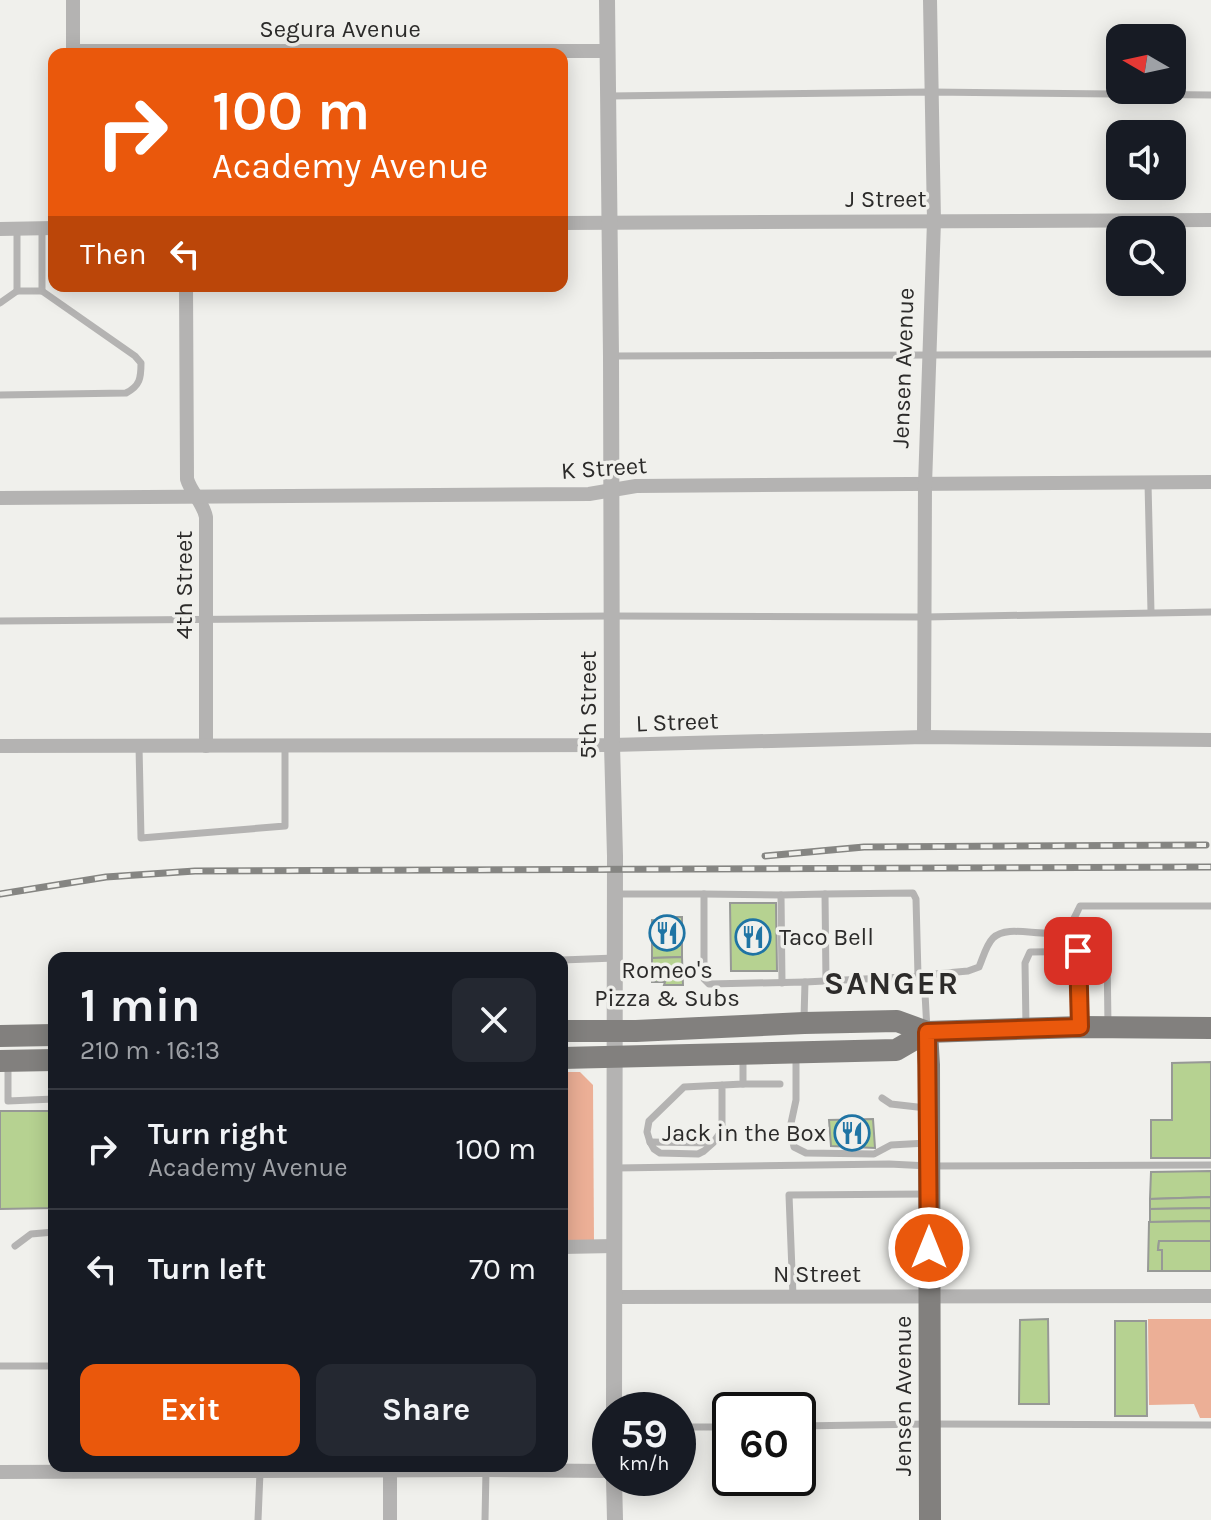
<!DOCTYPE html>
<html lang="en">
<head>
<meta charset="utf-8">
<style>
  :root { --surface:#171b24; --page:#242831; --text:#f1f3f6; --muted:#9ea1a6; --line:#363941; --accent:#ea580c }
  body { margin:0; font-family:Karla,sans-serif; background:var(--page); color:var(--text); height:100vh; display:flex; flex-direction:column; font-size:30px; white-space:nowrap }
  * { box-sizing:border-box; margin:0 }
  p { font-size:26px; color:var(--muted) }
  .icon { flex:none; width:44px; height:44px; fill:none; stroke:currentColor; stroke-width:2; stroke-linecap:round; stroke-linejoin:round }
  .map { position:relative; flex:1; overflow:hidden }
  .side { position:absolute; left:48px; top:952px; width:520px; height:520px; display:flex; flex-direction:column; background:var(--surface); border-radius:16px; box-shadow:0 4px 20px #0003 }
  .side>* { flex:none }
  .banner { position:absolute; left:48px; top:48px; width:520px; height:244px; border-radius:16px; box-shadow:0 4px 20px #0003; background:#ea580c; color:#fff; overflow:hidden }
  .needle { width:52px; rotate:279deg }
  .controls { position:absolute; left:1106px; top:24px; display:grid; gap:16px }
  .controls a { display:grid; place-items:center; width:80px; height:80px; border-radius:16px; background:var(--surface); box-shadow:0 4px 20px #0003; font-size:40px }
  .speed { position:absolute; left:592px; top:1392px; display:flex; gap:16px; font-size:40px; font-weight:700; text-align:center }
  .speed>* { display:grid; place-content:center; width:104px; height:104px; border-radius:50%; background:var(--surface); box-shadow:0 4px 20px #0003; line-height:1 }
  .speed small { font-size:20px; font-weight:400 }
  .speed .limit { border:4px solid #111; border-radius:12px; background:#fff; color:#111 }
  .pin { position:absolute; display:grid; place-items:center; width:68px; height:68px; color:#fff; margin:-34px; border-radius:16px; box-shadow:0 4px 12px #0006 }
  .me { position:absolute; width:88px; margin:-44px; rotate:0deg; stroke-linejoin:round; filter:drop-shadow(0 0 6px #0008) }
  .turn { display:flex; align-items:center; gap:28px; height:168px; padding:0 32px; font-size:36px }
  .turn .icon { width:104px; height:104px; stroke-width:2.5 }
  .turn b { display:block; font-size:56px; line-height:68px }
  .then { display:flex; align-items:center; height:76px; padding:0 32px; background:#0003; gap:16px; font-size:30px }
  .round { display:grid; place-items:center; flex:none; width:84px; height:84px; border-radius:16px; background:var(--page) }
  .overview { display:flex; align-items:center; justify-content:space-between; height:136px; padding:0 32px }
  h1 { font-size:48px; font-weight:700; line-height:60px }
  .button { display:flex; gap:16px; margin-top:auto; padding:16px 32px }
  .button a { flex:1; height:92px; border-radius:16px; background:var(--accent); color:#fff; font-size:32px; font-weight:700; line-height:92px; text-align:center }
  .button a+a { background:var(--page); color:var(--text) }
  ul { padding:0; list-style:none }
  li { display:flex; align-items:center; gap:24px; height:120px; padding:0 32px; border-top:2px solid var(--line) }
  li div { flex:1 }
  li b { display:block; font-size:30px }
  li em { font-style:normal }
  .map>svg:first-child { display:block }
  .green { fill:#ecaf96 }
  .building { fill:#b6d291; stroke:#979996; stroke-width:2 }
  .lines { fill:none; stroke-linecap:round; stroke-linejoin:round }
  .service { stroke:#b4b3b2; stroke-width:7 }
  .minor { stroke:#b4b3b2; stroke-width:14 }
  .tertiary { stroke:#b4b3b2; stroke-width:16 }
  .primary { stroke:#82807e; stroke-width:22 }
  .rail-casing { stroke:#858582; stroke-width:7 }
  .rail { stroke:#f0f0ec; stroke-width:4; stroke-dasharray:12; stroke-linecap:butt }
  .route-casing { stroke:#983908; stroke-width:20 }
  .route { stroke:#ea580c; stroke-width:14 }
  .labels { text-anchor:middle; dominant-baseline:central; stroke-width:7; stroke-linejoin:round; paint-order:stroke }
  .street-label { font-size:24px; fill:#2c2b2a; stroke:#f0f0ec }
  .poi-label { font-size:24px; fill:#2c2b2a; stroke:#f0f0ec; text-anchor:start }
  .district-label { font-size:32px; font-weight:bold; letter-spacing:2px; fill:#2c2b2a; stroke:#f0f0ec }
</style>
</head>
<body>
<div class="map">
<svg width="1211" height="1520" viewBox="0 0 1211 1520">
  <rect width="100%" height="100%" fill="#f0f0ec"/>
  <g class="green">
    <polygon points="562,1072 580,1072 593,1085 594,1242 562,1242"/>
    <polygon points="1148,1319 1211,1319 1211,1418 1200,1418 1194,1404 1149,1405"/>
  </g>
  <g class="building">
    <polygon points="730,903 776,903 777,971 731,971"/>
    <polygon points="665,917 682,917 682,945 652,945 652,920 665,921"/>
    <polygon points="652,945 682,945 682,957 652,958"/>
    <polygon points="682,957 683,985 664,985 665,982 652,982 652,958"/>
    <polygon points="1211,1062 1211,1158 1151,1158 1151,1120 1172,1120 1172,1063"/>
    <polygon points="0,1111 54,1111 54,1208 0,1209"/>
    <polygon points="873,1119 875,1148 831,1146 829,1120"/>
    <polygon points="1211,1171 1211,1197 1150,1199 1151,1172"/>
    <polygon points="1211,1197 1211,1208 1150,1209 1150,1199"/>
    <polygon points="1211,1208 1211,1221 1150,1222 1150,1209"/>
    <polygon points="1211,1221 1211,1241 1159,1241 1158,1250 1162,1250 1162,1271 1148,1271 1149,1222"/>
    <polygon points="1159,1241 1211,1241 1211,1271 1162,1271 1162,1250 1158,1250"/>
    <polygon points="1048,1319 1049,1404 1019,1404 1020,1320"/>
    <polygon points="1115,1321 1146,1321 1147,1416 1115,1416"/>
  </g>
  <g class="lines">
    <g class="service">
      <polyline points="610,96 931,92 1211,95"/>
      <polyline points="42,229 42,291"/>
      <polyline points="17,291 17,229"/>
      <path d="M0,303L17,291H42L135,356L141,363C141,378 140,386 126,393L0,395"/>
      <polyline points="613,356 1211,354"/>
      <polyline points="1148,483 1151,612"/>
      <polyline points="0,621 612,616 925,617 1211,612"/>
      <polyline points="139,746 141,838 285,826 285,746"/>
      <polyline points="617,894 704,894 704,979 709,984 805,982 804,1019"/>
      <polyline points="704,894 781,895"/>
      <polyline points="825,894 913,893 916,899 918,976"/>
      <polyline points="1078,951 1080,1025"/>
      <polyline points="562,960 615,958"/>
      <polyline points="805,982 923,976"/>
      <polyline points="782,983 781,895 825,894 826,982"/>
      <polyline points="562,1008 562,1026"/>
      <polyline points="1026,1026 1025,963 1030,952 1107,951 1108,1026"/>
      <path d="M927,1030L924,975L968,971L979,967C983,958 986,945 993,938C1008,923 1044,939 1061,931C1071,928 1076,914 1080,906H1211"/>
      <polyline points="796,1058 796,1100 790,1128 794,1147 806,1153 874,1154 891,1145 927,1143"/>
      <polyline points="8,1065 8,1101 54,1099"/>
      <polyline points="743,1084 780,1084"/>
      <polyline points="722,1085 722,1130 713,1143 704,1151 698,1154 660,1153 654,1149 650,1142 647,1132 649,1121 684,1087 743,1084 743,1056"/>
      <polyline points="882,1098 891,1104 926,1108"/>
      <polyline points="650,1142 712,1143"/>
      <polyline points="616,1168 889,1164 929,1166 1211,1165"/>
      <polyline points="15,1246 31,1234 54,1232"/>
      <polyline points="793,1296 789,1195 927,1194"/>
      <polyline points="0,1366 54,1366"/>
      <polyline points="798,1426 929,1424 1211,1425"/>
      <polyline points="678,1427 730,1427"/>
      <polyline points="258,1520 260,1472"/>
      <polyline points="485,1520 486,1470"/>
    </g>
    <g class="minor">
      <polyline points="73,0 73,51 607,51"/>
      <polyline points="562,223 1211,220"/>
      <polyline points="0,229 54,228"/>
      <path d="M186,286L187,479C191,493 203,502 206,517V746"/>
      <polyline points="0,498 589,494 636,486 1211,482"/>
      <polyline points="924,737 925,485 934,221 930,0"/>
      <polyline points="0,746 612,745 924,737 1211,740"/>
      <polyline points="562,1247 614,1246"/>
      <polyline points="614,1297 1211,1296"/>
      <polyline points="390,1471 390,1520"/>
      <polyline points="0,1472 486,1470 610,1471"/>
    </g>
    <g class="tertiary">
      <polyline points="607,0 611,356 612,745 615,856 614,1410"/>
      <polyline points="614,1478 615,1520"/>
    </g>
    <g class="primary">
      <polyline points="562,1031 636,1031 804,1023 897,1021 927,1032 1080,1027 1211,1028"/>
      <polyline points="927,1032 929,1065 930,1520"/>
      <polyline points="0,1036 54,1035"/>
      <polyline points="562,1058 896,1050 927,1032"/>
      <polyline points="0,1061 54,1060"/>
    </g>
    <defs>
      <g id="rail">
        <polyline points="765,856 864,847 1206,845"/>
        <polyline points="0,894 106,877 195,871 1211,867"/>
      </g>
    </defs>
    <use href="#rail" class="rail-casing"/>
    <use href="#rail" class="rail"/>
  </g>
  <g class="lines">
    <defs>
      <polyline id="route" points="929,1248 927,1032 1080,1027 1078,951"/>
    </defs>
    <use href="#route" class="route-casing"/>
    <use href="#route" class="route"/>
  </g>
  <defs>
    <symbol id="restaurant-ring" viewBox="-11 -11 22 22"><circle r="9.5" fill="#f0f0ec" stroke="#1f74a4" stroke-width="1.5"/><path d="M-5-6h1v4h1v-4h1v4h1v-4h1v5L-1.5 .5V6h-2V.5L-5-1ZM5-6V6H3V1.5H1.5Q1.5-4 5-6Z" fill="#1f74a4"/></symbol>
  </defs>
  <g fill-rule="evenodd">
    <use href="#restaurant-ring" x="647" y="913" width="40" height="40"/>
    <use href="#restaurant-ring" x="733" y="917" width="40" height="40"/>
    <use href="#restaurant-ring" x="832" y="1113" width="40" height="40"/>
  </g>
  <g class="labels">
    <g class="street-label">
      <text x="340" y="29">Segura Avenue</text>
      <text x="886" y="199">J Street</text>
      <text transform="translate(903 368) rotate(-88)">Jensen Avenue</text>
      <text transform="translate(604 468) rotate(-4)">K Street</text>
      <text transform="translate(184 585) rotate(-90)">4th Street</text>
      <text transform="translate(588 705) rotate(-90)">5th Street</text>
      <text transform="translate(677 722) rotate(-2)">L Street</text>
      <text x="817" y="1274">N Street</text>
      <text transform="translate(903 1396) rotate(-90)">Jensen Avenue</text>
    </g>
    <g class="poi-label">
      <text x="779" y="937">Taco Bell</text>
      <text x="667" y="970" text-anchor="middle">Romeo's<tspan x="667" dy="28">Pizza &amp; Subs</tspan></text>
      <text x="826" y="1133" text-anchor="end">Jack in the Box</text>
    </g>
    <g class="district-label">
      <text x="892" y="983">SANGER</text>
    </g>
  </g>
</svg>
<div class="controls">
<a><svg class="needle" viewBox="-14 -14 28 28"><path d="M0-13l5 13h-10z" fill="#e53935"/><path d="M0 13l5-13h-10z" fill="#9ea1a6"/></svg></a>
<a><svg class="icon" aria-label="sound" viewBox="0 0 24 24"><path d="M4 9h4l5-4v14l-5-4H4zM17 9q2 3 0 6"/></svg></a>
<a><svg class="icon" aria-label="search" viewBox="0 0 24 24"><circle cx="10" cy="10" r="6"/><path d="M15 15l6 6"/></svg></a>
</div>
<div class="speed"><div>59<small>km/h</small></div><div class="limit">60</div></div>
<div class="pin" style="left:1078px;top:951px;background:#d93025"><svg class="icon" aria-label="arrive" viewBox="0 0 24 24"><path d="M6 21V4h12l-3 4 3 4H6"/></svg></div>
<svg class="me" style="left:929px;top:1248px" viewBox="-20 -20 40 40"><circle r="17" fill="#ea580c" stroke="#fff" stroke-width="3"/><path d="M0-11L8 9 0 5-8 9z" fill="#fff"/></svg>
<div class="banner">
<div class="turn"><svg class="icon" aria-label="right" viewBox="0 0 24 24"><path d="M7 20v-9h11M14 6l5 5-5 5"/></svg><div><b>100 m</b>Academy Avenue</div></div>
<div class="then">Then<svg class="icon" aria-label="left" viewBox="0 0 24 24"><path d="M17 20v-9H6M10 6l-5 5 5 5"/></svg></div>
</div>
<section class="side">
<div class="overview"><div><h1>1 min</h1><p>210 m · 16:13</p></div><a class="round"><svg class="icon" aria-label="close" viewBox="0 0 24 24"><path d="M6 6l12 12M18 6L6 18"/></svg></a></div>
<ul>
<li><svg class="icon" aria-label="right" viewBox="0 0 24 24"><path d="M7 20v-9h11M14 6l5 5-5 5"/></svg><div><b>Turn right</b><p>Academy Avenue</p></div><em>100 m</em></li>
<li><svg class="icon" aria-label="left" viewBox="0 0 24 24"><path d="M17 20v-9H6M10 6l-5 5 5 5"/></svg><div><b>Turn left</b></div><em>70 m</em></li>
</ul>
<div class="button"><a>Exit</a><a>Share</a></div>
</section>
</div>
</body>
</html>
